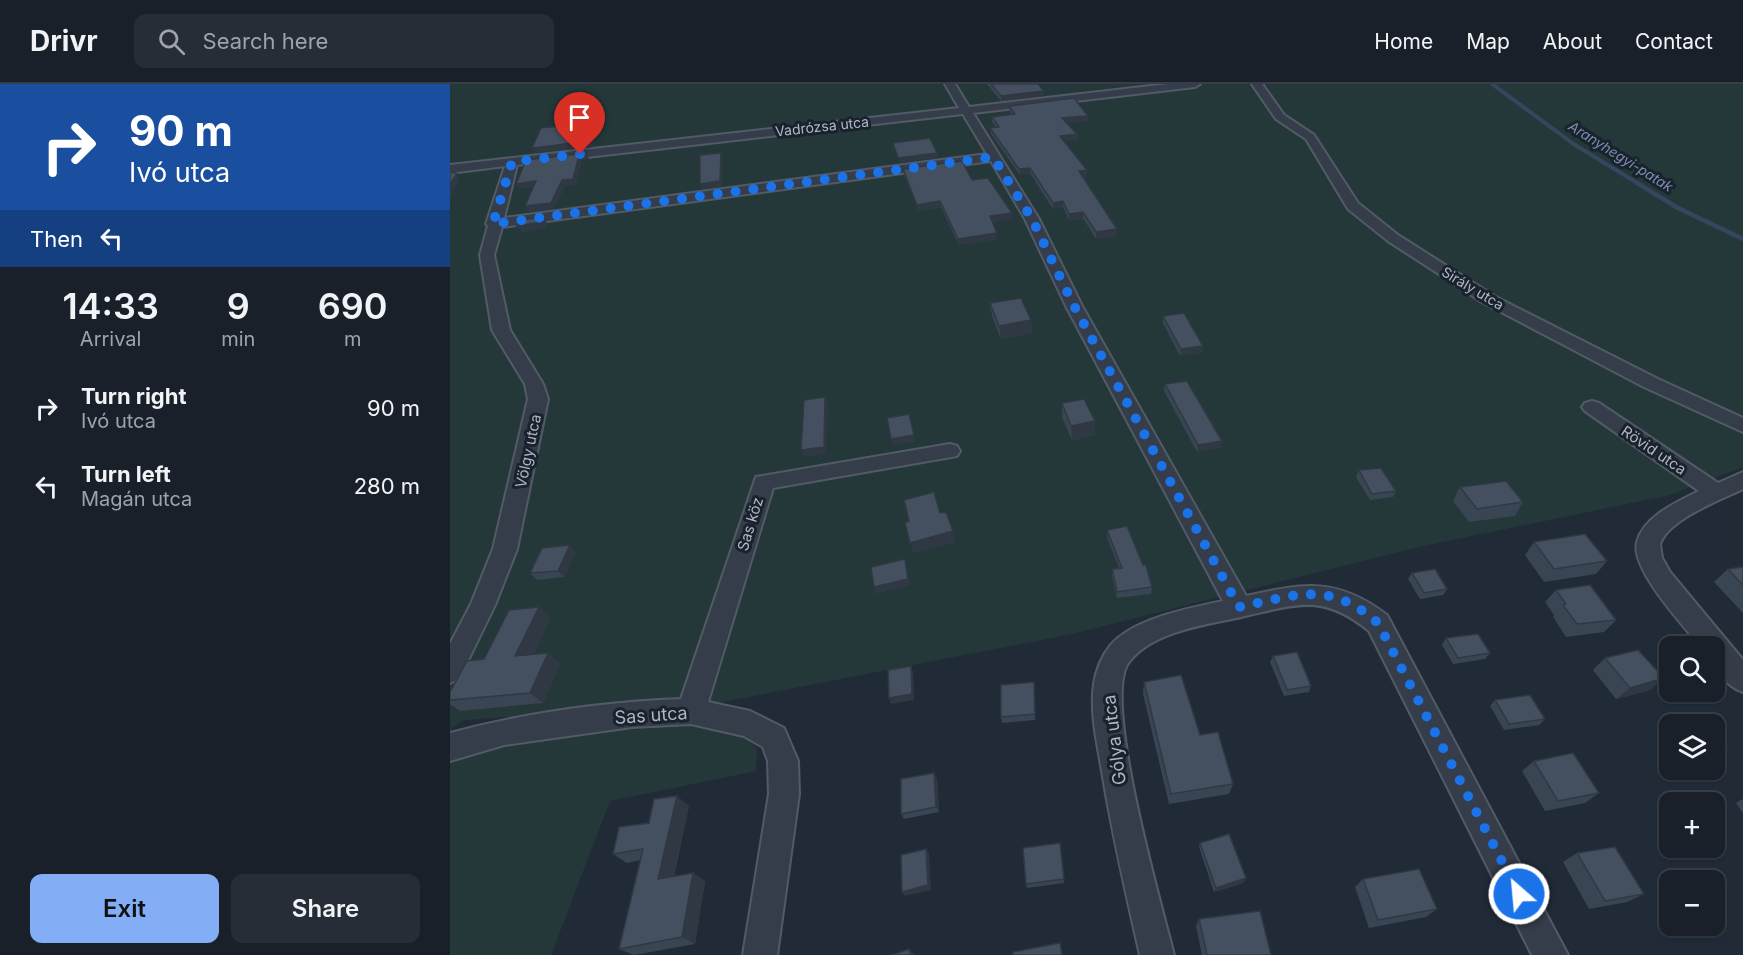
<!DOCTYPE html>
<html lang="en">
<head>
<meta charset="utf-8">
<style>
  :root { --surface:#19202a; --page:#262d36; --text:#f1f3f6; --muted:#9fa3a8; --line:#373e47; --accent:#83aef6 }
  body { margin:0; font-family:Inter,sans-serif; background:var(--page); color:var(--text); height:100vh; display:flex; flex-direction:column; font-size:22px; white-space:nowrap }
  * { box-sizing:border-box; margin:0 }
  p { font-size:20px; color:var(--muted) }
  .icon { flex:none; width:33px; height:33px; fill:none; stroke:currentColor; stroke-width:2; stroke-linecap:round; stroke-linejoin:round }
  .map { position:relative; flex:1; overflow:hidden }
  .drawer { display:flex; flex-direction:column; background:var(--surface); width:450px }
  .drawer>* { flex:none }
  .top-card { background:#1a4fa0; color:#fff; overflow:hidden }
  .buttons { position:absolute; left:1209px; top:552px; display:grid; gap:12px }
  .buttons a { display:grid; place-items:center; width:66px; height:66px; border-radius:12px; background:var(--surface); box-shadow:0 2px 4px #0004,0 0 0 2px var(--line); font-size:30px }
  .pin { position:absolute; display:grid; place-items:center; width:51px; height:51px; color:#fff; margin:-62px -26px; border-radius:50% 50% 50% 0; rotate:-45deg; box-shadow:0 0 6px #0007 }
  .pin .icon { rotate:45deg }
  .me { position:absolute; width:66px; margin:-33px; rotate:333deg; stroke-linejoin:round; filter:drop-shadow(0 0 4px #0008) }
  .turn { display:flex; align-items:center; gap:21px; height:126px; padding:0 30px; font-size:27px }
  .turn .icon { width:78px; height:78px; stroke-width:2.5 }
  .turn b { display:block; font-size:42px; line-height:51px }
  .then { display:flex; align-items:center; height:57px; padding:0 30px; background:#0003; gap:12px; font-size:22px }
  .eta { display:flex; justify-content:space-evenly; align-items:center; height:102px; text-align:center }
  .eta b { font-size:36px; font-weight:600; line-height:42px }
  .primary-button { display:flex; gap:12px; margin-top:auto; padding:12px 30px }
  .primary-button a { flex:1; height:69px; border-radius:12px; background:var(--accent); color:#111; font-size:24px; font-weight:600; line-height:69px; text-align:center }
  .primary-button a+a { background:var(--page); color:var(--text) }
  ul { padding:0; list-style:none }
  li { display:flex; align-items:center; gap:18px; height:78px; padding:0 30px }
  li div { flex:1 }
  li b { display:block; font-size:22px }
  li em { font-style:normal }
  header { display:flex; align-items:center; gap:36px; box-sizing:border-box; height:84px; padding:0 30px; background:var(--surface); border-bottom:2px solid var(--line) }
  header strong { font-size:28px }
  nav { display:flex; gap:33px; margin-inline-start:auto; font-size:21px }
  .search { width:420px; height:54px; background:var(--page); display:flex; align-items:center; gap:15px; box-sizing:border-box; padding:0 21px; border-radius:12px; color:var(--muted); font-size:22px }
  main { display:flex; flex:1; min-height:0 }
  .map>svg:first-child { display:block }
  .green { fill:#24383a }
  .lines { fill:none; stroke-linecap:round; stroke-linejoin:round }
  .stream-far1 { stroke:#35465f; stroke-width:4 }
  .stream { stroke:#35465f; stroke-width:4.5 }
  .street-casing { stroke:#525a66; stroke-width:4 }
  .street { fill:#343d49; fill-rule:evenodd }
  .wall { fill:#3a4553 }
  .shaded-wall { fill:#303843 }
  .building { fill:#445060; stroke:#303843; stroke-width:1.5 }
  .route { stroke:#1a73e8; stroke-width:10; stroke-dasharray:0 18 }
  .labels { text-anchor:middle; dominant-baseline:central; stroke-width:6; stroke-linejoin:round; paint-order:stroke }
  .far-street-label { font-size:14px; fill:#afb7c5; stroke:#1a222d }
  .far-water-label { font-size:14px; font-style:italic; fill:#778ead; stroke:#1a222d }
  .street-label { font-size:15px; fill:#afb7c5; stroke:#1a222d }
  .near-street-label { font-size:18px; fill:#afb7c5; stroke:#1a222d }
</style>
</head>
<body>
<header>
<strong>Drivr</strong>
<div class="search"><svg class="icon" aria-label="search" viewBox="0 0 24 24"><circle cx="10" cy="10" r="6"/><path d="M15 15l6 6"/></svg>Search here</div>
<nav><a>Home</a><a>Map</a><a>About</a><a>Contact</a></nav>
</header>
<main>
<section class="drawer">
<div class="top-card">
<div class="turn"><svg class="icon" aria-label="right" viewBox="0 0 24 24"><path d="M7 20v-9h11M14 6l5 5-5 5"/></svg><div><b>90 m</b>Ivó utca</div></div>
<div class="then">Then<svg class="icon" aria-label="left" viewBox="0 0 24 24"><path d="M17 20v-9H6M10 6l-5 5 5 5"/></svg></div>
</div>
<div class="eta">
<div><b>14:33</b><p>Arrival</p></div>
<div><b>9</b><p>min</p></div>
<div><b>690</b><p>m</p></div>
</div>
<ul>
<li><svg class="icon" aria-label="right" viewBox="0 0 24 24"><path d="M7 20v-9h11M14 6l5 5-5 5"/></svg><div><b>Turn right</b><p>Ivó utca</p></div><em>90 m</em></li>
<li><svg class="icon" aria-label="left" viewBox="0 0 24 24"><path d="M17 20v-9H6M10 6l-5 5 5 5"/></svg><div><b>Turn left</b><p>Magán utca</p></div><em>280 m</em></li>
</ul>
<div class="primary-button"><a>Exit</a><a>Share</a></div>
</section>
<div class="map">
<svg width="1293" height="871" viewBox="0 0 1293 871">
  <rect width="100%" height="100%" fill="#212b38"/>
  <g class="green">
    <polygon points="0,0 1293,0 1293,383 1220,411 973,462 622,550 262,620 14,636 0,646"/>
    <polygon points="149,636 252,638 293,651 307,665 306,687 160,717 101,871 0,871 0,678 36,660"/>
  </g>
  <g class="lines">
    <polyline class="stream-far1" points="1042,0 1125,61 1189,100"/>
    <polyline class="stream" points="1187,99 1228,124 1293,155"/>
    <defs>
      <g id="street">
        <path d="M495,0H505L519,23L718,0H750L745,3L523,29L589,135L632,222L796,512C854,499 887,493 937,531L1118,871H1082L919,547C871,508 846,521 791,533C755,541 703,547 679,578C651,613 712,822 724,871H690C676,810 662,749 652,687C647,658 640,629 644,600C646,587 652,572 660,562C682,535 739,524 773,517L616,222L575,135L541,77L52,143L44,171L60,246L93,300L98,315L67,465L45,521L9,595L0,599V560L21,520L43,465L78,315L75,300L42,246L30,171L38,142L36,140L55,82L0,89V81L509,24ZM513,30L537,70L54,134L67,81Z"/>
        <polygon points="802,0 812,0 834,31 864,51 908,119 948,151 1044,212 1208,295 1293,334 1293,348 1194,303 1032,218 938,157 898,125 856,55 826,35"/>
        <path d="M1142,317L1149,319L1268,399L1293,388V405C1270,416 1219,435 1210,460L1212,474L1220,488L1293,576V608C1273,601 1264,582 1264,562H1250C1234,542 1180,485 1187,458C1194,432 1227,418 1249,407L1135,327L1132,323L1135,319Z"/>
        <path d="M500,360L507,362L510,367L507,372L323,404L258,618L300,627L334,644L348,677L349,710L327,871H293L319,710L318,677L313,663L294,652L241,640L182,643L54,661L0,677V649C75,629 153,618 231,615L306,393Z"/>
      </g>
    </defs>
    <use href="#street" class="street-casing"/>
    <use href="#street" class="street"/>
  </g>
  <g class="wall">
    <polygon points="537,0 588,0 594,7 594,12 551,17"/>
    <polygon points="559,22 638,32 638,37 617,39 627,50 628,55 614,57 637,92 632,93 667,152 646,155 633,134 619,136 613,123 603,125 580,89 570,91 541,50 540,44 546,43 542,38 542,33 562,30 559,27"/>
    <polygon points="453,85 562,135 542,138 547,155 509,161 491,123 469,127 454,91"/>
    <polygon points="540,219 581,236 582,249 551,255 542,232"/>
    <polygon points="713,232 753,262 752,269 730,272 713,239"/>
    <polygon points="715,300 772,357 770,364 747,368 714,307"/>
    <polygon points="612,319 645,337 645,351 622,356 612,333"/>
    <polygon points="909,386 946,407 943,413 920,416 906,393"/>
    <polygon points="1010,403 1073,418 1065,432 1019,438 1003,417"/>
    <polygon points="657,446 702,503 701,510 667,514 662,492 662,485 669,484 657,453"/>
    <polygon points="1084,458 1157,477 1146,490 1094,498 1075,471"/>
    <polygon points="126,468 114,493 87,496 80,489"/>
    <polygon points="1293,483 1293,529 1264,498 1278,485"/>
    <polygon points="962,489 997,505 993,511 970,515 958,495"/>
    <polygon points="1106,506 1166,536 1154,548 1116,553 1103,533 1104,531 1095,518"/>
    <polygon points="89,523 100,534 84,570 98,569 110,580 93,619 10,627 0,620 0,608"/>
    <polygon points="996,554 1040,569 1035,575 1003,580 992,561"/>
    <polygon points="823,572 861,602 859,608 834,612 820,578"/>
    <polygon points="1155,574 1214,594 1200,606 1166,615 1143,586"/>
    <polygon points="694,598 750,651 783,700 779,710 719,720 693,610"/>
    <polygon points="585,604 585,636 552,639 551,633"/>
    <polygon points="1045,616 1095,635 1089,641 1054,646 1040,622"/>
    <polygon points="1220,647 1220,655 1216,650"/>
    <polygon points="1264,649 1277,665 1268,671 1264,671"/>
    <polygon points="1084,677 1149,709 1135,719 1095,727 1072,687"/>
    <polygon points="487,694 489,728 454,735 451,730"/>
    <polygon points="1293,715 1293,729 1286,719"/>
    <polygon points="239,722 224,792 255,797 245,860 184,871 169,865 190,776 177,779 163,770 199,739"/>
    <polygon points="610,759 614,799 577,804 576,800"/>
    <polygon points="750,759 796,794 793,799 764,808 749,763"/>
    <polygon points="1127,769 1194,810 1177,818 1139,825 1113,778"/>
    <polygon points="913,795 987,825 976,833 919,844 905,803"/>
    <polygon points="749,835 821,871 752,871 746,842"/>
  </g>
  <g class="shaded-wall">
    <polygon points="594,7 594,12 551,17 551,12"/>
    <polygon points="638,32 638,37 612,40 612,34"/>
    <polygon points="131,40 134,45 129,55 127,50"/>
    <polygon points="143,48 145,53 143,63 85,69 82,64"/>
    <polygon points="627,50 628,55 610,58 610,52"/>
    <polygon points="136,69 139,75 132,76 126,101 115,102 104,125 79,128 75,122 112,96 129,71"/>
    <polygon points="271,69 273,74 272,103 252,105 250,100"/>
    <polygon points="487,69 488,74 450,79 448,74"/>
    <polygon points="580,84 580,89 570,91 569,85"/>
    <polygon points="637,86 637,92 629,93 629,87"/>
    <polygon points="7,90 10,95 0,113 0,100"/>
    <polygon points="86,97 89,103 70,105 66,100"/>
    <polygon points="490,117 491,123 469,127 467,121"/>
    <polygon points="613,117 613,123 603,125 603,119"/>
    <polygon points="633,128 633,134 619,136 619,130"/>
    <polygon points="562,129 562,135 540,138 540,132"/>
    <polygon points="94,133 97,139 95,144 71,148 67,142"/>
    <polygon points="667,145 667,152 646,155 646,148"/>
    <polygon points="547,149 547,155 509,161 508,155"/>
    <polygon points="581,236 582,249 551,255 549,242"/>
    <polygon points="753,262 752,269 730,272 731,265"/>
    <polygon points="375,313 378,319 376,370 354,373 351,366"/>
    <polygon points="461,336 465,358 443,362 441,355"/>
    <polygon points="645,337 645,351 622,356 621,342"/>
    <polygon points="772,357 770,364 747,368 748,361"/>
    <polygon points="503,447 506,458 464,469 460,459"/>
    <polygon points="120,461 126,468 114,493 108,487"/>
    <polygon points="455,475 460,501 426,510 424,503"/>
    <polygon points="89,523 100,534 78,583 65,572"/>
    <polygon points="98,569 110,580 93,619 80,609"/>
    <polygon points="461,582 463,588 464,616 441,620 439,614"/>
    <polygon points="1214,594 1200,606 1166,615 1180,604"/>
    <polygon points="484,689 487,694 489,728 486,723"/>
    <polygon points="227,712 239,722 221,803 208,795"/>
    <polygon points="476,765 479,769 481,806 455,812 452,808"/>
    <polygon points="243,789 255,797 245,860 232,853"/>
    <polygon points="796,794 793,799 764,808 766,804"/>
    <polygon points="459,865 465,871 460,871"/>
  </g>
  <g class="building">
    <polygon points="541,0 588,0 594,7 551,12"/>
    <polygon points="624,14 638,32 612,34 627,50 610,52 637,86 629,87 667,145 646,148 633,128 619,130 613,117 603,119 580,84 569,85 540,44 549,43 542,33 565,30 559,22"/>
    <polygon points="131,40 127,50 143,48 140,57 82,64 91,44"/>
    <polygon points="480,54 487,69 448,74 443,59"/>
    <polygon points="136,69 129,71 123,95 112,96 101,119 75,122 86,97 66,100 76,76"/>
    <polygon points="271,69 270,97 250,100 250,71"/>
    <polygon points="512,77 522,96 538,94 562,129 540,132 547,149 508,155 490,117 467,121 453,85"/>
    <polygon points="0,87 7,90 0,100"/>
    <polygon points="94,133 91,138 67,142 70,136"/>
    <polygon points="571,214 581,236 549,242 540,219"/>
    <polygon points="734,229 753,262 731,265 713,232"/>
    <polygon points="737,297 772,357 748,361 715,300"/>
    <polygon points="375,313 374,363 351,366 354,316"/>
    <polygon points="634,315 645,337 621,342 612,319"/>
    <polygon points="459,330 464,351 441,355 437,334"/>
    <polygon points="931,384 946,407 922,410 909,386"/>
    <polygon points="1056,397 1073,418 1027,425 1010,403"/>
    <polygon points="484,408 490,429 496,428 503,447 460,459 455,439 459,437 454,416"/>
    <polygon points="677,442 693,481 696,481 702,503 667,508 662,485 672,484 657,446"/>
    <polygon points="1135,450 1157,477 1104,485 1084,458"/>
    <polygon points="120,461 108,487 80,489 92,464"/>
    <polygon points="455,475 458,495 424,503 421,483"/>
    <polygon points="1293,483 1293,501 1278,485"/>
    <polygon points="985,485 997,505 974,509 962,489"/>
    <polygon points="1140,501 1166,536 1127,540 1113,521 1116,520 1106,506"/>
    <polygon points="89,523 65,572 98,569 80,609 0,616 0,608 17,577 34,575 59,526"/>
    <polygon points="1028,550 1040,569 1008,574 996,554"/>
    <polygon points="1188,566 1214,594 1180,604 1155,574"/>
    <polygon points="847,568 861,602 837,606 823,572"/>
    <polygon points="461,582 462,610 439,614 438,586"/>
    <polygon points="731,591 750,651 768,648 783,700 721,710 694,598"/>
    <polygon points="584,598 585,630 551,633 551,601"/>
    <polygon points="1080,611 1095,635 1059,640 1045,616"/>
    <polygon points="1264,649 1277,665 1264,667"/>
    <polygon points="1123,669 1149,709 1108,717 1084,677"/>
    <polygon points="484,689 486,723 451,730 451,695"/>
    <polygon points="227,712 208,795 243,789 232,853 169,865 193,765 163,770 169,743 199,739 204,715"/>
    <polygon points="779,750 796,794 766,804 750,759"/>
    <polygon points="610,759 614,795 576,800 573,764"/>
    <polygon points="1165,763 1194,810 1155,817 1127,769"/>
    <polygon points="476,765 478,801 452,808 451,771"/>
    <polygon points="969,785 987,825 928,836 913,795"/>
    <polygon points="810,827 821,871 757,871 749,835"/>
    <polygon points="610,859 612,871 563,871 563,868"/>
    <polygon points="459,865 460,871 442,871"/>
  </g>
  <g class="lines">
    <path class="route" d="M130,70L62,78L43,140L543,73L582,135L624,222L789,523C847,511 879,496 928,539L1069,810"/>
  </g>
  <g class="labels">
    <g class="far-street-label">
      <text transform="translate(372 42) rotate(-6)">Vadrózsa utca</text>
      <text transform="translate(1023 204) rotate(31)">Sirály utca</text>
    </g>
    <g class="far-water-label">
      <text transform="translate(1171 72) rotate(32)">Aranyhegyi-patak</text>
    </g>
    <g class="street-label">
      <text transform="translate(1204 366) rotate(34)">Rövid utca</text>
      <text transform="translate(78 367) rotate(-78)">Völgy utca</text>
      <text transform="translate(300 440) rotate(-73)">Sas köz</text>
    </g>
    <g class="near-street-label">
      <text transform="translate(201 631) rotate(-4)">Sas utca</text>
      <text transform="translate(664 656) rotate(-97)">Gólya utca</text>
    </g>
  </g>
</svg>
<div class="buttons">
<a><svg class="icon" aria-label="search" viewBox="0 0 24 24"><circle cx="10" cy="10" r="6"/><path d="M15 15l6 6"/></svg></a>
<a><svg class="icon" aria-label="layers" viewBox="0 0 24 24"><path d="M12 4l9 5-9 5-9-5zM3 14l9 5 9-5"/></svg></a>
<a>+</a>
<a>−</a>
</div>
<div class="pin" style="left:130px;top:70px;background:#d93025"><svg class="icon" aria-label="arrive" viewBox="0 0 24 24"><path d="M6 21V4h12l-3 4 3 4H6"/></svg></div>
<svg class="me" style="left:1069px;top:810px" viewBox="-20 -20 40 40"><circle r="17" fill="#1a73e8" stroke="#fff" stroke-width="3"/><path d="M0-11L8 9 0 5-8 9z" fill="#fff"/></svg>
</div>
</main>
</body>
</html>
